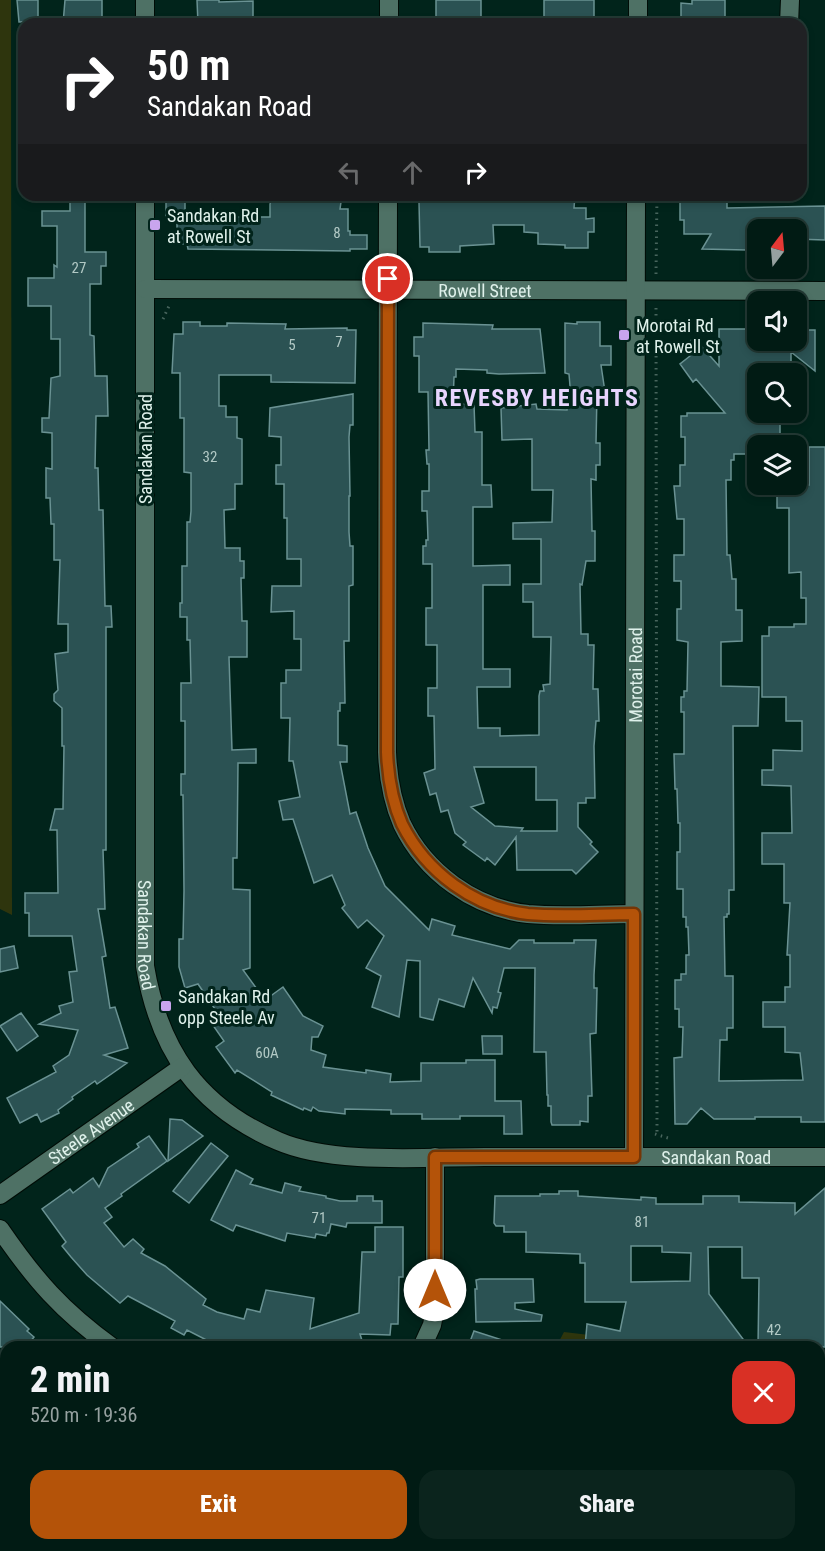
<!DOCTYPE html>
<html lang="en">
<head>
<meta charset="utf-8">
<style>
  :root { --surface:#011b14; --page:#0b241d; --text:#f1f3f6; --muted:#96a1a0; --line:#233934; --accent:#b45309 }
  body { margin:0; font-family:"Roboto Condensed",sans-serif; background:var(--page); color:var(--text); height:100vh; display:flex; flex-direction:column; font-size:22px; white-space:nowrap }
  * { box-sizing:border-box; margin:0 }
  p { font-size:20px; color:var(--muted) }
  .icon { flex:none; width:33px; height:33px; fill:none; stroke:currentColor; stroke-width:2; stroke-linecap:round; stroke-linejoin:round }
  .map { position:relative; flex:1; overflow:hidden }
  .sheet { position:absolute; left:0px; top:1341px; width:825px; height:210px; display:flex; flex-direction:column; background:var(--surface); border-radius:18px 18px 0 0; box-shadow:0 3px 9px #0003,0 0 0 2px var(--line) }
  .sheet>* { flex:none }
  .guide { position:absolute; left:18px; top:18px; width:789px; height:183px; border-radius:18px; box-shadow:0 3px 9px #0003,0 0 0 2px var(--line); background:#202124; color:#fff; overflow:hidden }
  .needle { width:39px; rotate:16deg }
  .buttons { position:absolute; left:747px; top:219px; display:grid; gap:12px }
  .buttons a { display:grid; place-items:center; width:60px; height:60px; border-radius:12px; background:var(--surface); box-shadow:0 3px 9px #0003,0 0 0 2px var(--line); font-size:30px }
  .pin { position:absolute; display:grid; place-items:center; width:51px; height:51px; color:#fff; margin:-26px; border:3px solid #fff; border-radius:50%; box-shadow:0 2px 6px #0007 }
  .me { position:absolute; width:66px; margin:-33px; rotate:0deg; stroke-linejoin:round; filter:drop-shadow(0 0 4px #0008) }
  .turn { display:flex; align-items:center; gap:21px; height:126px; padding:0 30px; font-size:27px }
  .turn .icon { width:78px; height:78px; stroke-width:2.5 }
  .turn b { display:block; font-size:42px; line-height:51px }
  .lanes { display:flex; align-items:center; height:57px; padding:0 30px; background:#0003; justify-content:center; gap:30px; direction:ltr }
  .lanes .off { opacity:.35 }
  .round { display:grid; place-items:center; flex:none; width:63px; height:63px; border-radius:18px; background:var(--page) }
  .overview { display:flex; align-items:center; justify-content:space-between; height:102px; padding:0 30px }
  h1 { font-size:36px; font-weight:800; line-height:45px }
  .cta { display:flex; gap:12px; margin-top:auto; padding:12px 30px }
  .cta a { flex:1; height:69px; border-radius:18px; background:var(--accent); color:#fff; font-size:24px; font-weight:800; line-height:69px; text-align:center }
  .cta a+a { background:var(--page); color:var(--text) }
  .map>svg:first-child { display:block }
  .green { fill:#2e350d }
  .building { fill:#2b5253; stroke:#6a9293; stroke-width:1.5; fill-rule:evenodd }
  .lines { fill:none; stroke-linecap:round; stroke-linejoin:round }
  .minor-casing { stroke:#000c06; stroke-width:20 }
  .path { stroke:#48655d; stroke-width:3; stroke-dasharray:1.5 4.5; stroke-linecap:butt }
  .minor { stroke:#4e7165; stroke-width:18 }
  .route-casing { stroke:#753606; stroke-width:15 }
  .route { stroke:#b45309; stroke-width:10 }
  .poi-dot { fill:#c9a5ee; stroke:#01241b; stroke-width:2 }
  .labels { text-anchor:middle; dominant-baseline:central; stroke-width:6; stroke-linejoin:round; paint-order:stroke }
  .number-label { font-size:15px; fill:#b2c9c5 }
  .poi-label { font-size:18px; fill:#dff1eb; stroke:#01241b; text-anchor:start }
  .street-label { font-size:18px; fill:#dff1eb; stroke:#01241b }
  .district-label { font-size:24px; font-weight:bold; letter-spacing:1.5px; fill:#e8d5fe; stroke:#01241b }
</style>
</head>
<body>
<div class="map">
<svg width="825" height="1551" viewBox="0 0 825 1551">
  <rect width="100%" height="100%" fill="#01241b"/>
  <g class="green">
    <polygon points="0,0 11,0 12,915 0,909"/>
    <polygon points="564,1332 598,1336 598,1347 556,1347"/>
    <polygon points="0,1501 6,1504 6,1545 83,1545 88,1548 90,1545 204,1545 203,1551 0,1551"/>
    <polygon points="825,1514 825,1551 729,1551 742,1545 819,1545 819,1516"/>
    <polygon points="351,1545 693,1545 713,1551 352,1551"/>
  </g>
  <g class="building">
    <polygon points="17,0 38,0 38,21 19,22"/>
    <polygon points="65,0 102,0 102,24 63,24"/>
    <polygon points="197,0 219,0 219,2 253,1 253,24 198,24"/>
    <rect x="436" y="0" width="45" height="24"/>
    <polygon points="544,0 594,0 594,24 560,24 560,17 544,17"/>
    <polygon points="692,0 725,0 725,19 681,19 681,3 692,4"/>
    <polygon points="70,195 85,195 85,252 106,252 106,266 101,266 101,284 90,284 90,335 94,336 95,376 107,376 108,416 96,416 95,468 98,468 99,510 103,510 105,606 111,606 112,627 106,627 106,850 103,850 105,909 98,909 106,956 102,957 110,1008 115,1007 128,1048 104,1055 127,1063 97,1084 95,1081 72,1097 73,1099 58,1110 59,1113 41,1122 37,1114 20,1123 7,1098 56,1072 53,1066 69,1055 78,1030 39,1024 61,1013 59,1006 73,1002 69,972 77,971 72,936 29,936 29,913 25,913 25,893 58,893 57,830 50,830 55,809 63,809 64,746 62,746 62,708 54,701 54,694 58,690 55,654 68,652 68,624 58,624 60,560 54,560 54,524 51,524 50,498 46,498 46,468 52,469 52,433 42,432 42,418 49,418 51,378 60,376 60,339 51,339 51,306 28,306 28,278 54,278 54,265 57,267 57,226 42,226 42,211 70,211"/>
    <polygon points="166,195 185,195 185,212 228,212 228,217 270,217 270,204 272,198 283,198 283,195 342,195 340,209 348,209 348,231 350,231 350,235 367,235 367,249 350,249 350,251 188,249 187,244 177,244 177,216 166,216"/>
    <polygon points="512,195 532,195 532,201 560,201 561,195 575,195 574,208 586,208 586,219 594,218 594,232 588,232 588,248 565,248 565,245 538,244 538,233 524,232 524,225 493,225 494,244 460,246 460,252 429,252 429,247 420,247 419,202 461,202 461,196"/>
    <polygon points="697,196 727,196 727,208 825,206 825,240 796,239 796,230 755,230 755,246 748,246 747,250 702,249 711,234 684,234 684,220 680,220 680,198 698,198"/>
    <polygon points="183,322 200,322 200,326 227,326 227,323 286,324 285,329 347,328 347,330 356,330 355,383 271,382 271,375 219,375 219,406 226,406 226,417 237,417 237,438 242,439 242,484 235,484 235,509 224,510 225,548 240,548 240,561 244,561 244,578 241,578 242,621 247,621 247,657 229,657 232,750 256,749 256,763 238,763 237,858 233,858 233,889 250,890 250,968 243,970 265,1000 283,987 303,1016 323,1026 318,1037 312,1037 311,1050 326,1055 323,1067 366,1073 366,1070 391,1074 390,1082 421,1081 421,1063 466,1063 466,1060 495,1060 495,1101 521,1101 522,1134 504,1134 504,1116 460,1116 460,1119 422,1119 422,1114 391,1114 391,1110 345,1109 345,1114 319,1111 313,1107 311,1111 304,1108 303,1110 271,1095 272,1092 237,1070 235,1073 216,1047 224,1041 210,1021 219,1015 198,984 185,988 179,967 179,939 183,939 184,891 183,795 181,795 181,774 185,774 185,721 181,721 181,683 191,683 190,640 187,640 187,617 180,617 180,603 182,603 182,566 187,566 187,522 190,522 191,511 191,473 184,472 184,418 180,418 180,373 172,373 174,334 183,334"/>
    <path d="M577,322H600V346H611V365H601L605,392L597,393L596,443H600V465H596V480L591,479L592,531H595V561H586L582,585L580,584L581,634H588V645H594L593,689H598L599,721H596L594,746L595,798H586V803H578V827L592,842L590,844L598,852L576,874L572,870H517L516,837L495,865L487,858L485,861L463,845L466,842L455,833L448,810L441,812L436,793L430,795L424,773L435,769L434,716H428V688H437V645H426V608H432V564H423V546H426V540H428L427,511H422V491H429V464H427L426,450H429L428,392H419V356H414V337H423V323L493,325L492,329H540L545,373L499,374L487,373V370L456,369V377H454L453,404H474L475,432H482V485H491L492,507H473V566L510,565V585H483V669H510V687H477L478,728H500V736L539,735V696L540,691H544L543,685L550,684L551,637H533V602H523V584H541V539H513V523L552,522L553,490H532V439L502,440L501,408L536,404L537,409L567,410L568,398H571L569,374L565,373V323L577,324ZM474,767H536V800H557V831H521L523,828L495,826L471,807L484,803Z"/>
    <polygon points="719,329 751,329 751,340 796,340 796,330 815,330 815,371 791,352 791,366 787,366 787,374 758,374 758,412 780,412 780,440 748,441 748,454 734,454 734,460 731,460 731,480 726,480 727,555 730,555 732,579 736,579 736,610 742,610 742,641 721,642 721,686 759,687 758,726 733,726 734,890 729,890 729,914 727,914 727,917 724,917 725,976 733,976 733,1028 727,1028 727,1040 720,1040 719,1081 803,1080 800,1053 785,1052 785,1027 763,1027 763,1002 785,1002 785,987 790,987 790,955 787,955 790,903 784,903 784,864 762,864 762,833 792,833 791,786 762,785 762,770 773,770 773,750 802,751 802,721 786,721 786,697 762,697 762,636 769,636 769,627 794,627 794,624 806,624 806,598 801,598 801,572 789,573 789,508 777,508 777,485 809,485 809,447 825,447 825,1122 801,1122 801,1117 755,1117 755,1119 714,1119 701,1108 687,1124 675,1124 674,1058 682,1057 683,1027 679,1027 679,1009 675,1009 675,980 681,980 681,974 686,974 686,955 689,955 688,927 686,927 686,917 683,917 683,889 677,889 677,852 680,852 680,823 678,823 677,789 675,789 674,754 684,754 684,712 681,712 681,697 684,697 684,691 687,691 688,642 677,640 677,609 681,609 681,581 674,581 674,555 684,555 684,519 677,519 674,486 680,486 680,465 685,465 685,437 681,437 681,416 687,416 687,413 725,413 696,379 693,382 680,364 690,356 683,347 694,338 719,366"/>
    <polygon points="353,394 353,425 350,425 349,437 350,496 349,496 349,532 350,546 353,546 353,585 349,586 349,641 344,641 345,703 340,703 340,711 338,711 338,745 347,746 347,762 340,762 350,814 356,812 368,848 385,886 429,930 432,919 455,926 452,935 510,949 519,940 534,940 534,943 574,943 574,940 596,940 594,975 594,988 597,988 596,1033 590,1034 592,1096 588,1096 588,1122 580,1121 580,1125 552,1125 551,1122 551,1106 548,1106 548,1095 547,1095 546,1052 534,1052 535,968 504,968 498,992 501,993 497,1008 493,1007 492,1013 473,978 464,1007 439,999 433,1020 420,1017 420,961 407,960 399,1017 372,1007 381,976 366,968 384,936 367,920 358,928 342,908 345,905 332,875 314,883 293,819 283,820 279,801 300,797 293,761 289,761 290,718 281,718 281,683 286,683 286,670 301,670 301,639 294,639 294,611 271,612 272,586 301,586 301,559 287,559 287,518 284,518 284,484 276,484 276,465 281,465 281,437 269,436 270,408"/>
    <polygon points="14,946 18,968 0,972 0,949"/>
    <polygon points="21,1013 38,1036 17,1051 0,1026"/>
    <polygon points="482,1036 502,1036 502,1054 483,1054"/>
    <polygon points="170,1119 182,1120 203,1136 168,1161"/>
    <polygon points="149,1136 167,1161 121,1194 122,1196 105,1208 112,1217 104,1223 124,1247 133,1239 144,1249 141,1253 165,1266 206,1299 203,1305 217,1312 244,1319 247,1309 260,1312 266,1290 314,1298 310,1329 359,1313 362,1252 375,1252 375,1227 403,1227 403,1277 399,1277 398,1324 391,1324 390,1335 360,1334 364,1347 220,1347 187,1330 184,1335 171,1328 175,1321 128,1296 120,1303 87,1275 71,1257 62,1246 66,1242 42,1209 70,1189 73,1193 93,1178 99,1187 108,1168 139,1147 137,1144"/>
    <polygon points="211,1143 228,1156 189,1203 173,1191"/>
    <polygon points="236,1170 253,1179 250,1184 282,1193 285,1183 301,1187 299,1191 326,1196 326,1198 340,1201 357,1201 357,1196 373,1196 373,1201 382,1201 382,1223 347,1223 346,1227 331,1224 329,1233 327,1233 326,1236 316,1234 315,1238 287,1233 285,1241 236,1225 233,1231 211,1220"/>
    <path d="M825,1188V1347H758L759,1278H742V1247H708L709,1294L749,1347H585L587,1324L620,1331L626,1302H585V1263H580V1254L526,1252V1232H504V1226H496L494,1223L495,1196H540V1194H559V1191H578V1196L641,1200V1197L656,1198V1204H703V1196H739V1202L795,1203V1214ZM631,1246H662V1252L691,1253L690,1281L631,1282Z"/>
    <polygon points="480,1279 533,1279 534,1302 515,1303 515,1309 542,1315 541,1321 476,1322 475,1289 477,1289 476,1280"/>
    <polygon points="0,1301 29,1329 27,1331 34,1337 26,1347 0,1347"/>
    <polygon points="474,1331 515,1344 514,1347 468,1347"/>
  </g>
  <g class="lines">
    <defs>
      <g id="minor">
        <polyline points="145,24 145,0"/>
        <polyline points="389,24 389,0"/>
        <polyline points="638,24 638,0"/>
        <polyline points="789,24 790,0"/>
        <path id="s1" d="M145,195V966C159,1050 198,1107 278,1141C333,1165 424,1157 485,1157C598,1157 712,1157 825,1157"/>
        <path d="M388,195L387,752C388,777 392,801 402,824C425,872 474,908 528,914C563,917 599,914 634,914"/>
        <path id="s2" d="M145,289L825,291"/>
        <path id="s3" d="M634,1157L636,195"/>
        <path id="s4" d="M0,1195L182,1067"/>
        <path d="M0,1229C35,1280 62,1311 112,1347"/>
        <polyline points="422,1347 432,1325 435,1309 435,1157"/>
        <polyline points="819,1392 825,1390"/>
      </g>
    </defs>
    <use href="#minor" class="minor-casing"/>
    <g class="path">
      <polyline points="656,274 657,195"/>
      <polyline points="656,308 657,1133"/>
      <polyline points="163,319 169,306"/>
      <polyline points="655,1134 668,1138"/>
      <polyline points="0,1550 1,1551"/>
    </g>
    <use href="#minor" class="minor"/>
  </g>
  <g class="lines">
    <defs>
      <path id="route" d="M388,279L387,752C388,777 392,801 402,824C426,872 474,908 528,914C563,917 599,914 634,914V1157H435V1290"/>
    </defs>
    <use href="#route" class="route-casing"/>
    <use href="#route" class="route"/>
  </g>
  <g class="poi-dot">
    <rect x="149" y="219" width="12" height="12" rx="3"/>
    <rect x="618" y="329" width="12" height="12" rx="3"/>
    <rect x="160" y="1000" width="12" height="12" rx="3"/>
  </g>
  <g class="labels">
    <g class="number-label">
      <text x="337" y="233">8</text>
      <text x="79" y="268">27</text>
      <text x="339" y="342">7</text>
      <text x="292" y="345">5</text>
      <text x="210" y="457">32</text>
      <text x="267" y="1053">60A</text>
      <text x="319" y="1218">71</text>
      <text x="642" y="1222">81</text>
      <text x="774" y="1330">42</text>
    </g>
    <g class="poi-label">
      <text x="167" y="215">Sandakan Rd<tspan x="167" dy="21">at Rowell St</tspan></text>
      <text x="636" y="325">Morotai Rd<tspan x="636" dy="21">at Rowell St</tspan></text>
      <text x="178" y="996">Sandakan Rd<tspan x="178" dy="21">opp Steele Av</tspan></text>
    </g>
    <g class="street-label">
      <text stroke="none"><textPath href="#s2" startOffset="340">Rowell Street</textPath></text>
      <text transform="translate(145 449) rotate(-90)">Sandakan Road</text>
      <text stroke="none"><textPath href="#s3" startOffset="482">Morotai Road</textPath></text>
      <text stroke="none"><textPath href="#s1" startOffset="740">Sandakan Road</textPath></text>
      <text stroke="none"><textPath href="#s4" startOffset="111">Steele Avenue</textPath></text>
      <text stroke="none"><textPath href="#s1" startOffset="1442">Sandakan Road</textPath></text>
    </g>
    <g class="district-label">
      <text x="537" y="398">REVESBY HEIGHTS</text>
    </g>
  </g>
</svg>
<div class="buttons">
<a><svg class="needle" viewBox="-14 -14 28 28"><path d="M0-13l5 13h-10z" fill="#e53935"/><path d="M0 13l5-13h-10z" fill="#96a1a0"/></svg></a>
<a><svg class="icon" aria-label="sound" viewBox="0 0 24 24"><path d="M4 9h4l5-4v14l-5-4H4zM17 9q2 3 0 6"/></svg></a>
<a><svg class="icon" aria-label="search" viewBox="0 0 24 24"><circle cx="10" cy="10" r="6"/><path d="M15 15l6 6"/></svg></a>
<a><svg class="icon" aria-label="layers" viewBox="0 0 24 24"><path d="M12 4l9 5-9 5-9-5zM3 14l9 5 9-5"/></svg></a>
</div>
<div class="pin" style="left:388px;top:279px;background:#d93025"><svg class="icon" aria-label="arrive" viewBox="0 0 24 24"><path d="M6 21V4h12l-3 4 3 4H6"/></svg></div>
<svg class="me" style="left:435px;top:1290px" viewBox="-20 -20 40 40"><circle r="19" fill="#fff"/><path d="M0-13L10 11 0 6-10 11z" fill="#b45309"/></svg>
<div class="guide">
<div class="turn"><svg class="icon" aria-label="right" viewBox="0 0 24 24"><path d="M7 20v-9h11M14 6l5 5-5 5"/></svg><div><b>50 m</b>Sandakan Road</div></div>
<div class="lanes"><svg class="icon off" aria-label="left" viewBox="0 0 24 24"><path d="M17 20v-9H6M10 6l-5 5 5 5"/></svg><svg class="icon off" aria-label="ahead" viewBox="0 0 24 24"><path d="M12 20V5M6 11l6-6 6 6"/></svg><svg class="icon" aria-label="right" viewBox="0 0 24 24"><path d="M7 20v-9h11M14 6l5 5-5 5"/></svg></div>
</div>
<section class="sheet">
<div class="overview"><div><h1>2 min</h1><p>520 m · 19:36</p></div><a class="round" style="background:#d93025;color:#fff"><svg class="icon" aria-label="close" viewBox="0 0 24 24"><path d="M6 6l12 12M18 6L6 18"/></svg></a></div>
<div class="cta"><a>Exit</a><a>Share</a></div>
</section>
</div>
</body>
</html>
